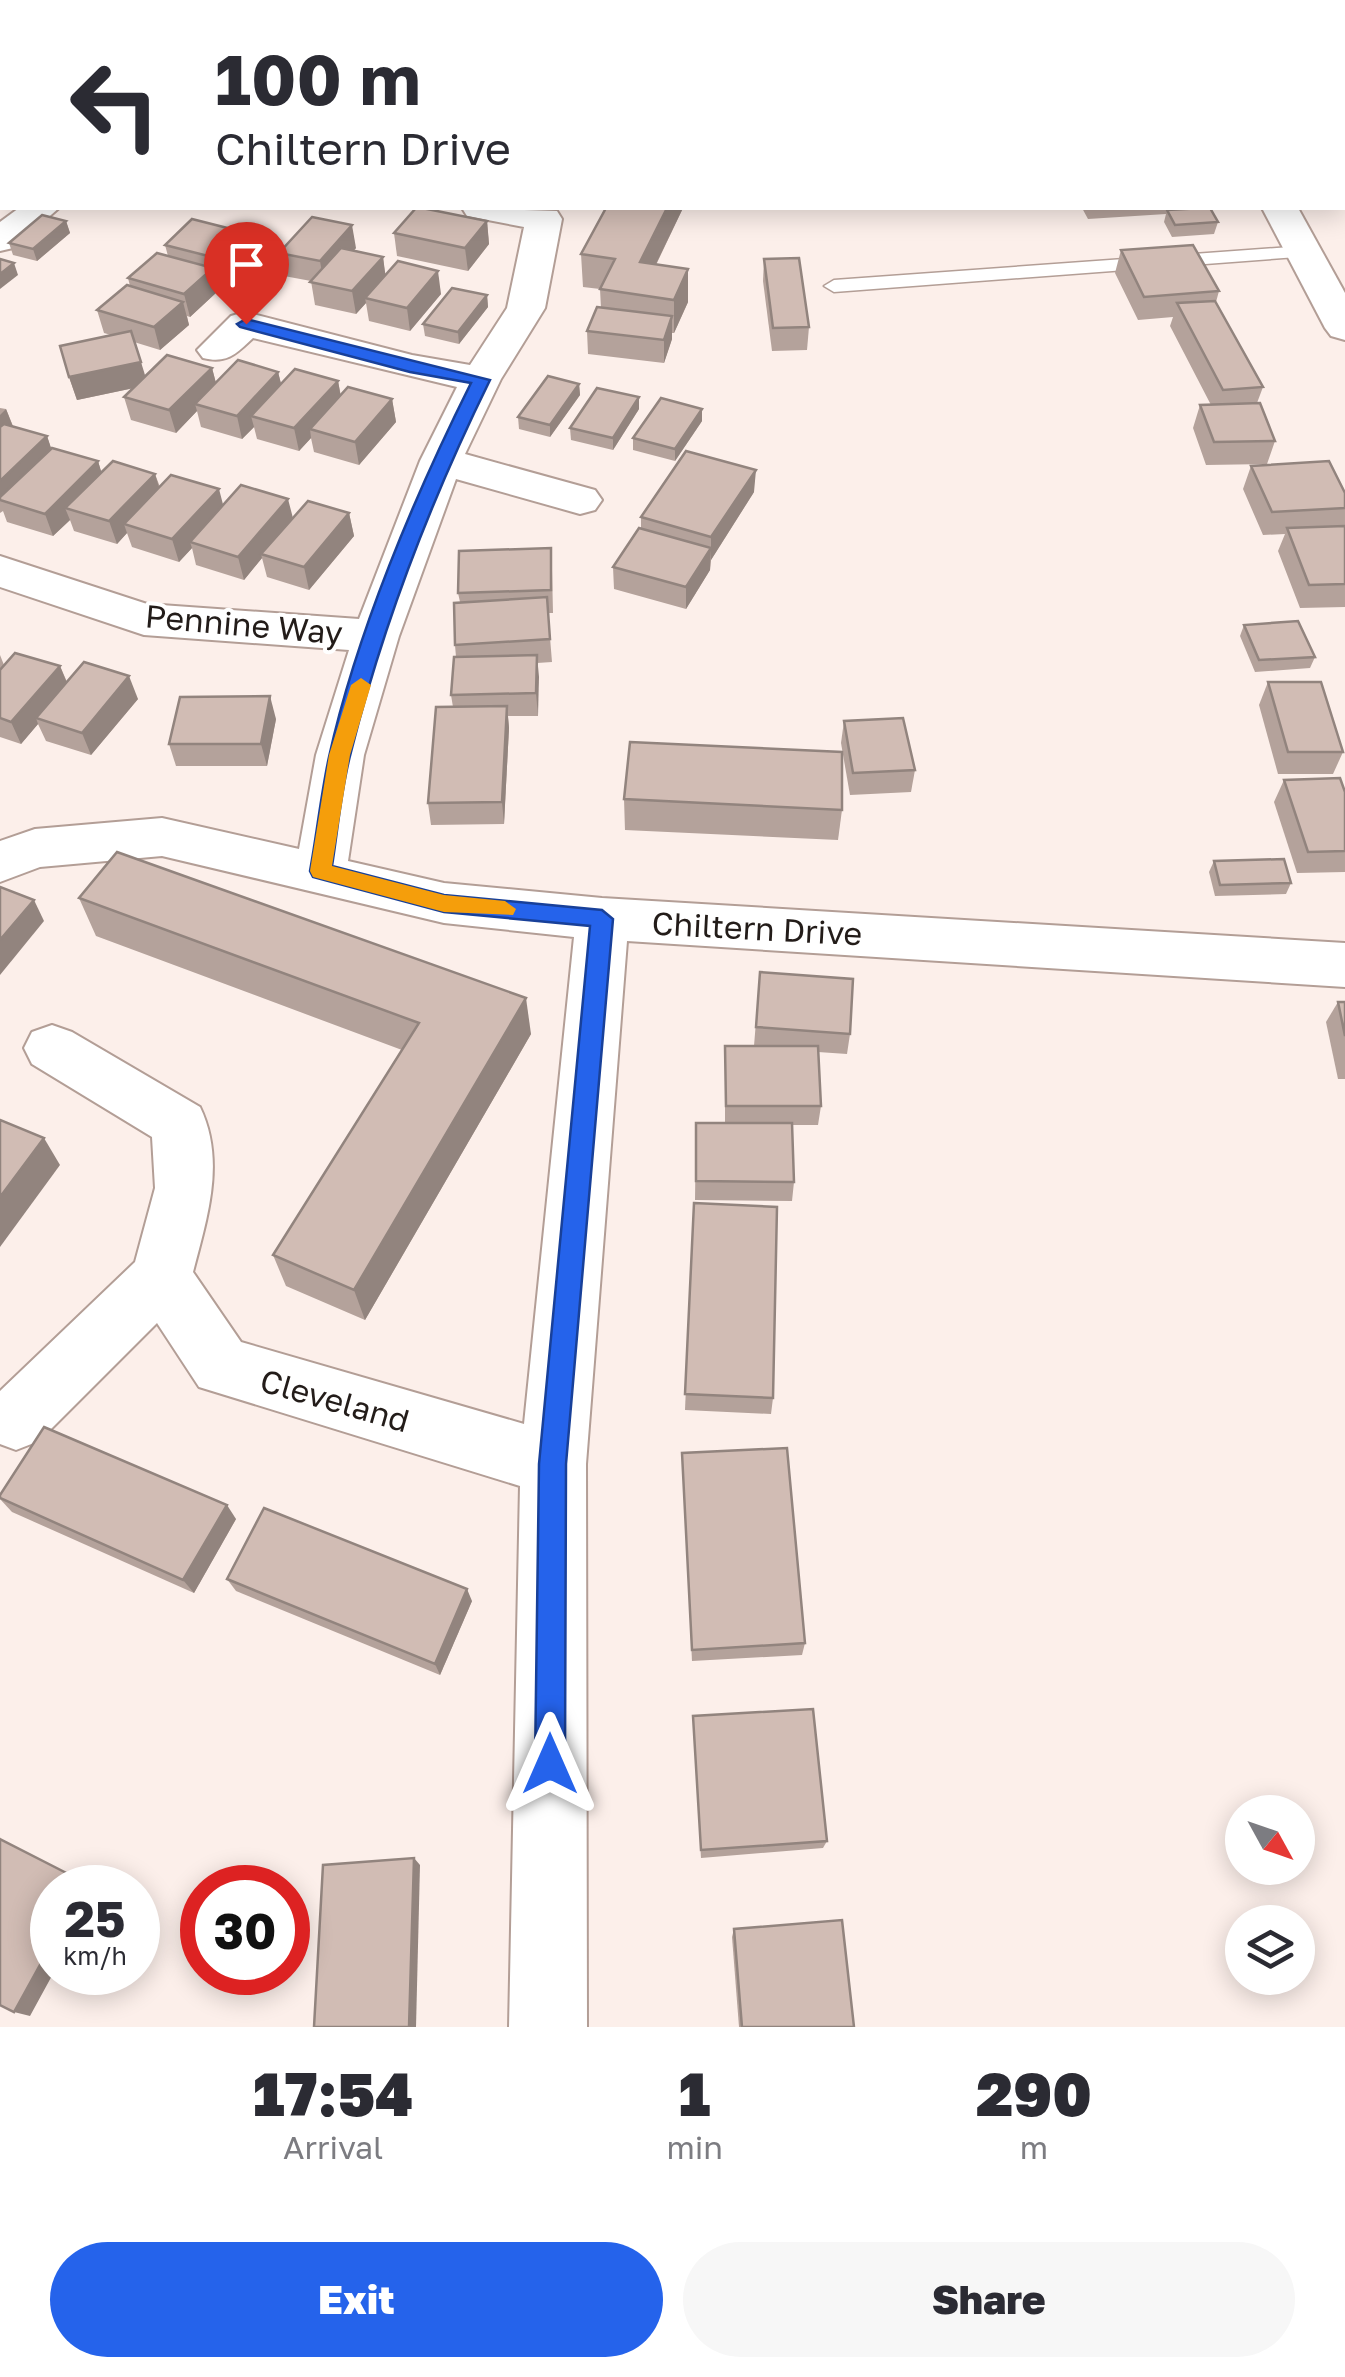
<!DOCTYPE html>
<html lang="en">
<head>
<meta charset="utf-8">
<style>
  :root { --surface:#fff; --page:#f7f7f7; --text:#2b2b33; --muted:#7c7c81; --accent:#2563eb }
  body { margin:0; font-family:"Golos Text",sans-serif; background:var(--page); color:var(--text); height:100vh; display:flex; flex-direction:column; font-size:38px; white-space:nowrap }
  * { box-sizing:border-box; margin:0 }
  p { font-size:32px; color:var(--muted) }
  .icon { flex:none; width:55px; height:55px; fill:none; stroke:currentColor; stroke-width:2; stroke-linecap:round; stroke-linejoin:round }
  .map { position:relative; height:2027px; overflow:hidden }
  .panel { display:flex; flex-direction:column; background:var(--surface); flex:1 }
  .panel>* { flex:none }
  .hud { position:absolute; left:0px; top:0px; width:1345px; height:210px; box-shadow:0 5px 25px #0003; background:#fff; color:var(--text); overflow:hidden }
  .needle { width:65px; rotate:130deg }
  .tools { position:absolute; left:1225px; top:1795px; display:grid; gap:20px }
  .tools a { display:grid; place-items:center; width:90px; height:90px; border-radius:50%; background:var(--surface); box-shadow:0 5px 25px #0003; font-size:50px }
  .speed { position:absolute; left:30px; top:1865px; display:flex; gap:20px; font-size:50px; font-weight:700; text-align:center }
  .speed>* { display:grid; place-content:center; width:130px; height:130px; border-radius:50%; background:var(--surface); box-shadow:0 5px 25px #0003; line-height:1 }
  .speed small { font-size:25px; font-weight:400 }
  .speed .limit { border:15px solid #d22; background:#fff; color:#111 }
  .pin { position:absolute; display:grid; place-items:center; width:85px; height:85px; color:#fff; margin:-102px -42px; border-radius:50% 50% 50% 0; rotate:-45deg; box-shadow:0 0 10px #0007 }
  .pin .icon { rotate:45deg }
  .me { position:absolute; width:110px; margin:-55px; rotate:0deg; stroke-linejoin:round; filter:drop-shadow(0 0 8px #0008) }
  .turn { display:flex; align-items:center; gap:35px; height:210px; padding:0 50px; font-size:45px }
  .turn .icon { width:130px; height:130px; stroke-width:2.5 }
  .turn b { display:block; font-size:70px; line-height:85px }
  .eta { display:flex; justify-content:space-evenly; align-items:center; height:170px; text-align:center }
  .eta b { font-size:60px; font-weight:800; line-height:70px }
  .primary-button { display:flex; gap:20px; margin-top:auto; padding:20px 50px }
  .primary-button a { flex:1; height:115px; border-radius:60px; background:var(--accent); color:#fff; font-size:40px; font-weight:800; line-height:115px; text-align:center }
  .primary-button a+a { background:var(--page); color:var(--text) }
  .map>svg:first-child { display:block }
  .lines { fill:none; stroke-linecap:round; stroke-linejoin:round }
  .lane-casing { stroke:#b39e96; stroke-width:3 }
  .street-casing { stroke:#b39e96; stroke-width:4 }
  .primary-casing { stroke:#b39e96; stroke-width:4 }
  .lane { fill:#fff; fill-rule:evenodd }
  .street { fill:#fff; fill-rule:evenodd }
  .primary { fill:#fff; fill-rule:evenodd }
  .wall { fill:#b4a29b }
  .shaded-wall { fill:#92847e }
  .building { fill:#d1bcb4; stroke:#92847e; stroke-width:2.5 }
  .route { fill:#2563eb; stroke:#184099; stroke-width:2.5 }
  .slow { fill:#f59e0b }
  .labels { text-anchor:middle; dominant-baseline:central; stroke-width:8; stroke-linejoin:round; paint-order:stroke }
  .street-label { font-size:32px; fill:#231c19; stroke:#fff }
</style>
</head>
<body>
<div class="map">
<svg width="1345" height="2027" viewBox="0 0 1345 2027">
  <rect width="100%" height="100%" fill="#fcefea"/>
  <g class="lines">
    <defs>
      <polygon id="lane" points="1304,246 1311,248 1311,256 834,292 824,286 834,280"/>
      <g id="street">
        <polygon points="0,29 2,30 2,50 0,49"/>
        <rect x="1342" y="105" width="3" height="20"/>
        <polygon points="19,208 59,208 13,248 0,251 0,222"/>
        <path d="M462,208L557,211L562,219L545,308L501,379L465,454L595,490L602,500L595,510L580,514L456,479L399,636L364,755L348,861L444,883L602,898L1345,943V987L627,941L586,1464L587,2027H509L520,1486L199,1387L157,1323L39,1441L16,1450L0,1444V1391L135,1262L155,1188L152,1137L32,1064L24,1048L32,1032L52,1025L72,1032L200,1107C226,1161 207,1218 193,1272L241,1342L524,1424L574,937L444,923L162,856L40,867L0,882V841L35,829L162,818L299,849L316,755L349,650L144,635L0,587V556L147,604L359,619L420,461L457,387L253,338C236,354 227,364 203,358L197,350L231,316L245,312L412,355L470,365L507,308L524,227L467,216Z"/>
      </g>
      <g id="primary">
        <polygon points="1162,0 1194,0 1195,2 1164,2"/>
        <polygon points="1262,208 1298,208 1345,293 1345,340 1331,336 1325,328"/>
      </g>
    </defs>
    <use href="#lane" class="lane-casing"/>
    <use href="#street" class="street-casing"/>
    <use href="#primary" class="primary-casing"/>
    <use href="#lane" class="lane"/>
    <use href="#street" class="street"/>
    <use href="#primary" class="primary"/>
  </g>
  <g class="wall">
    <polygon points="214,0 260,0 256,2 215,2 216,2"/>
    <polygon points="1331,0 1345,0 1345,21 1342,20 1342,2 1330,2"/>
    <polygon points="1342,26 1345,27 1345,71 1342,71"/>
    <polygon points="606,208 683,208 656,265 688,269 688,302 674,333 672,333 672,339 664,363 588,354 587,331 601,308 600,289 583,287 581,254"/>
    <polygon points="1082,208 1190,208 1218,222 1214,234 1172,237 1164,222 1166,214 1088,219"/>
    <polygon points="66,221 70,233 37,261 13,255 9,243"/>
    <polygon points="487,221 489,244 468,271 397,256 394,233"/>
    <polygon points="251,234 256,257 229,283 216,279 218,291 190,317 187,316 189,325 160,350 134,342 145,377 212,368 216,383 278,372 281,384 338,381 341,396 392,399 396,422 359,465 314,452 311,438 299,451 257,439 254,427 242,439 201,427 197,411 176,433 131,420 124,397 134,388 77,400 69,377 111,335 104,333 97,310 130,286 128,278 168,256 165,245"/>
    <polygon points="356,248 354,250 383,257 385,275 441,294 410,331 369,321 366,303 356,314 315,305 311,281 284,276 279,253"/>
    <polygon points="1121,250 1219,291 1216,302 1263,387 1257,403 1275,441 1267,464 1206,465 1193,428 1200,405 1211,405 1170,326 1173,317 1138,320 1115,273"/>
    <polygon points="764,259 809,327 807,350 772,351 763,281"/>
    <polygon points="487,295 488,307 459,344 425,336 423,324"/>
    <polygon points="579,384 580,395 550,437 519,429 518,417"/>
    <polygon points="0,408 6,409 13,426 47,436 51,448 98,461 101,472 155,474 160,487 223,505 293,518 349,513 354,536 309,590 267,577 262,558 244,580 196,565 192,548 179,562 132,547 127,533 117,544 74,531 70,520 53,536 7,522 3,511 0,513"/>
    <polygon points="639,409 613,450 571,440 570,428"/>
    <polygon points="702,409 702,421 675,461 633,450 633,438"/>
    <polygon points="1251,466 1345,493 1345,607 1300,608 1278,551 1285,534 1263,535 1243,489"/>
    <polygon points="754,492 711,560 710,570 686,609 614,589 613,567 641,529 641,517"/>
    <polygon points="552,570 553,613 548,613 552,662 537,663 538,716 508,716 509,728 504,824 431,825 428,803 453,707 451,695 456,657 455,645 460,602 458,593"/>
    <polygon points="1244,625 1315,657 1310,668 1255,672 1240,636"/>
    <polygon points="0,655 4,665 60,666 67,682 138,699 91,755 46,741 38,724 21,744 0,737"/>
    <polygon points="1268,682 1343,752 1333,774 1278,774 1259,705"/>
    <polygon points="276,719 267,766 176,766 169,744"/>
    <polygon points="844,721 915,770 911,792 850,795 841,743"/>
    <polygon points="1284,780 1345,792 1345,872 1297,873 1274,802"/>
    <polygon points="624,799 842,810 838,840 625,830"/>
    <polygon points="1214,861 1291,883 1286,894 1215,896 1209,872"/>
    <polygon points="79,898 531,1034 365,1320 286,1286 273,1255 402,1050 96,936"/>
    <polygon points="760,972 850,1034 847,1054 818,1052 821,1106 818,1125 792,1125 794,1182 792,1201 695,1200 696,1123 725,1123 725,1046 754,1046"/>
    <polygon points="1338,1002 1345,1002 1345,1079 1338,1079 1326,1022"/>
    <polygon points="694,1203 773,1398 771,1414 685,1410"/>
    <polygon points="682,1453 805,1643 802,1655 692,1661"/>
    <polygon points="0,1495 236,1519 194,1593 12,1512 0,1499"/>
    <polygon points="227,1579 472,1601 440,1675 236,1591"/>
    <polygon points="693,1716 827,1841 823,1848 701,1858"/>
    <polygon points="734,1929 854,2027 739,2027 732,1937"/>
  </g>
  <g class="shaded-wall">
    <polygon points="244,0 260,0 256,2 245,2"/>
    <polygon points="2,94 2,109 0,112 0,97"/>
    <polygon points="667,208 683,208 641,295 640,262"/>
    <polygon points="66,221 70,233 37,261 33,249"/>
    <polygon points="487,221 489,244 468,271 465,248"/>
    <polygon points="352,225 356,248 324,284 320,261"/>
    <polygon points="251,234 256,257 229,283 224,260"/>
    <polygon points="383,257 386,279 365,298 366,303 356,314 352,291"/>
    <polygon points="14,263 18,275 0,289 0,274"/>
    <polygon points="213,268 218,291 190,317 184,294"/>
    <polygon points="688,269 688,302 674,333 674,300"/>
    <polygon points="438,271 441,294 410,331 407,308"/>
    <polygon points="487,295 488,307 459,344 458,332"/>
    <polygon points="183,302 189,325 160,350 154,327"/>
    <polygon points="672,316 672,339 664,363 664,340"/>
    <polygon points="141,362 148,385 77,400 69,377"/>
    <polygon points="212,368 218,391 195,404 197,411 176,433 169,410"/>
    <polygon points="278,372 284,395 251,416 254,427 242,439 237,416"/>
    <polygon points="338,381 342,404 310,429 311,438 299,451 294,428"/>
    <polygon points="579,384 580,395 550,437 550,425"/>
    <polygon points="639,397 639,409 613,450 613,438"/>
    <polygon points="392,399 396,422 359,465 355,442"/>
    <polygon points="6,409 15,432 0,446 0,415"/>
    <polygon points="702,409 702,421 675,461 675,449"/>
    <polygon points="47,436 55,460 0,500 0,481"/>
    <polygon points="98,461 105,484 65,508 70,520 53,536 45,514"/>
    <polygon points="756,470 754,492 711,560 711,537"/>
    <polygon points="155,474 162,497 124,524 127,533 117,544 109,521"/>
    <polygon points="219,489 225,512 190,542 192,548 179,562 172,539"/>
    <polygon points="288,499 294,522 261,554 262,558 244,580 238,557"/>
    <polygon points="349,513 354,536 309,590 304,567"/>
    <polygon points="711,548 710,570 686,609 686,587"/>
    <polygon points="537,655 539,677 538,716 536,693"/>
    <polygon points="60,666 69,688 36,718 38,724 21,744 11,722"/>
    <polygon points="129,676 138,699 91,755 82,733"/>
    <polygon points="270,696 276,719 267,766 261,744"/>
    <polygon points="507,706 509,728 504,824 502,802"/>
    <polygon points="34,900 44,921 0,975 0,940"/>
    <polygon points="526,998 531,1034 365,1320 354,1290"/>
    <polygon points="44,1138 60,1165 0,1247 0,1197"/>
    <polygon points="227,1505 236,1519 194,1593 183,1580"/>
    <polygon points="467,1589 472,1601 440,1675 435,1664"/>
    <polygon points="414,1858 420,1865 416,2027 409,2027"/>
    <polygon points="52,1943 52,1972 54,1972 30,2016 14,2012"/>
  </g>
  <g class="building">
    <polygon points="292,0 314,0 324,2 289,2"/>
    <polygon points="402,0 442,0 453,2 399,2"/>
    <polygon points="639,0 646,0 675,2 638,2"/>
    <polygon points="1050,0 1106,0 1107,2 1051,2"/>
    <polygon points="1342,26 1345,27 1345,48 1342,48"/>
    <polygon points="0,82 2,82 2,94 0,97"/>
    <polygon points="416,208 422,208 487,221 465,248 394,233"/>
    <polygon points="606,208 667,208 640,262 688,269 674,300 600,289 615,259 581,254"/>
    <polygon points="1204,208 1210,208 1218,222 1175,225 1167,210"/>
    <polygon points="42,215 66,221 33,249 9,243"/>
    <polygon points="312,217 352,225 320,261 279,253"/>
    <polygon points="192,219 251,234 224,260 165,245"/>
    <polygon points="1193,245 1219,291 1144,297 1121,250"/>
    <polygon points="341,248 383,257 352,291 310,282"/>
    <polygon points="157,253 213,268 184,294 128,278"/>
    <polygon points="799,258 809,327 773,328 764,259"/>
    <polygon points="0,259 14,263 0,274"/>
    <polygon points="398,261 438,271 407,308 365,298"/>
    <polygon points="127,285 183,302 154,327 97,310"/>
    <polygon points="452,288 487,295 458,332 423,324"/>
    <polygon points="1215,301 1263,387 1223,390 1177,303"/>
    <polygon points="597,307 672,316 664,340 587,331"/>
    <polygon points="131,331 141,362 69,377 60,346"/>
    <polygon points="167,355 212,368 169,410 124,397"/>
    <polygon points="238,360 278,372 237,416 195,404"/>
    <polygon points="295,369 338,381 294,428 251,416"/>
    <polygon points="548,376 579,384 550,425 518,417"/>
    <polygon points="348,387 392,399 355,442 310,429"/>
    <polygon points="597,388 639,397 613,438 570,428"/>
    <polygon points="661,398 702,409 675,449 633,438"/>
    <polygon points="1260,403 1275,441 1214,442 1200,405"/>
    <polygon points="4,424 47,436 0,481 0,427"/>
    <polygon points="52,448 98,461 45,514 0,500 0,497"/>
    <polygon points="686,451 756,470 711,537 641,517"/>
    <polygon points="113,461 155,474 109,521 65,508"/>
    <polygon points="1329,461 1345,493 1345,508 1272,512 1251,466"/>
    <polygon points="171,475 219,489 172,539 124,524"/>
    <polygon points="241,485 288,499 238,557 190,542"/>
    <polygon points="308,501 349,513 304,567 261,554"/>
    <polygon points="1345,526 1345,584 1309,585 1287,528"/>
    <polygon points="639,528 711,548 686,587 613,567"/>
    <polygon points="551,548 551,590 458,593 459,551"/>
    <polygon points="547,597 550,639 455,645 454,603"/>
    <polygon points="1298,621 1315,657 1259,660 1244,625"/>
    <polygon points="15,653 60,666 11,722 0,718 0,670"/>
    <polygon points="537,655 536,693 451,695 454,657"/>
    <polygon points="84,662 129,676 82,733 36,718"/>
    <polygon points="1268,682 1321,682 1343,752 1288,752"/>
    <polygon points="270,696 261,744 169,744 180,697"/>
    <polygon points="507,706 502,802 428,803 436,707"/>
    <polygon points="903,718 915,770 853,773 844,721"/>
    <polygon points="630,742 842,752 842,810 624,799"/>
    <polygon points="1340,778 1345,792 1345,851 1308,852 1284,780"/>
    <polygon points="117,852 526,998 354,1290 273,1255 419,1023 79,898"/>
    <polygon points="1284,859 1291,883 1220,885 1214,861"/>
    <polygon points="0,887 34,900 0,940"/>
    <polygon points="760,972 853,979 850,1034 756,1027"/>
    <polygon points="1338,1002 1345,1002 1345,1036"/>
    <polygon points="725,1046 818,1046 821,1106 726,1106"/>
    <polygon points="0,1120 44,1138 0,1197"/>
    <polygon points="696,1123 792,1123 794,1182 696,1181"/>
    <polygon points="694,1203 777,1207 773,1398 685,1394"/>
    <polygon points="44,1427 227,1505 183,1580 0,1498 0,1495"/>
    <polygon points="787,1448 805,1643 692,1650 682,1453"/>
    <polygon points="264,1508 467,1589 435,1664 227,1579"/>
    <polygon points="813,1709 827,1841 701,1850 693,1716"/>
    <polygon points="0,1839 86,1883 84,1888 52,1888 52,1943 14,2012 0,2005"/>
    <polygon points="414,1858 409,2027 314,2027 323,1865"/>
    <polygon points="842,1920 854,2027 742,2027 734,1929"/>
  </g>
  <path class="route" d="M246,319L490,380C432,498 383,624 351,752C341,789 338,828 332,866L444,895L602,910L613,919L566,1464L565,1764L561,1775L550,1779L540,1775L535,1764L539,1464L590,926L444,912L313,877L310,871C317,833 321,794 329,757C356,634 415,495 471,383L410,372L240,327L237,324Z"/>
  <polygon class="slow" points="361,678 371,685 350,755 332,866 444,895 505,901 516,909 513,915 444,912 313,877 310,871 329,755 351,685"/>
  <g class="labels">
    <g class="street-label">
      <text transform="translate(244 624) rotate(5)">Pennine Way</text>
      <text transform="translate(757 928) rotate(3)">Chiltern Drive</text>
      <text transform="translate(335 1400) rotate(16)">Cleveland</text>
    </g>
  </g>
</svg>
<div class="tools">
<a><svg class="needle" viewBox="-14 -14 28 28"><path d="M0-13l5 13h-10z" fill="#e53935"/><path d="M0 13l5-13h-10z" fill="#7c7c81"/></svg></a>
<a><svg class="icon" aria-label="layers" viewBox="0 0 24 24"><path d="M12 4l9 5-9 5-9-5zM3 14l9 5 9-5"/></svg></a>
</div>
<div class="speed"><div>25<small>km/h</small></div><div class="limit">30</div></div>
<div class="pin" style="left:246px;top:324px;background:#d93025"><svg class="icon" aria-label="arrive" viewBox="0 0 24 24"><path d="M6 21V4h12l-3 4 3 4H6"/></svg></div>
<svg class="me" style="left:550px;top:1764px" viewBox="-20 -20 40 40"><path d="M0-17L14 15 0 8-14 15z" fill="#2563eb" stroke="#fff" stroke-width="4"/></svg>
<div class="hud">
<div class="turn"><svg class="icon" aria-label="left" viewBox="0 0 24 24"><path d="M17 20v-9H6M10 6l-5 5 5 5"/></svg><div><b>100 m</b>Chiltern Drive</div></div>
</div>
</div>
<section class="panel">
<div class="eta">
<div><b>17:54</b><p>Arrival</p></div>
<div><b>1</b><p>min</p></div>
<div><b>290</b><p>m</p></div>
</div>
<div class="primary-button"><a>Exit</a><a>Share</a></div>
</section>
</body>
</html>
